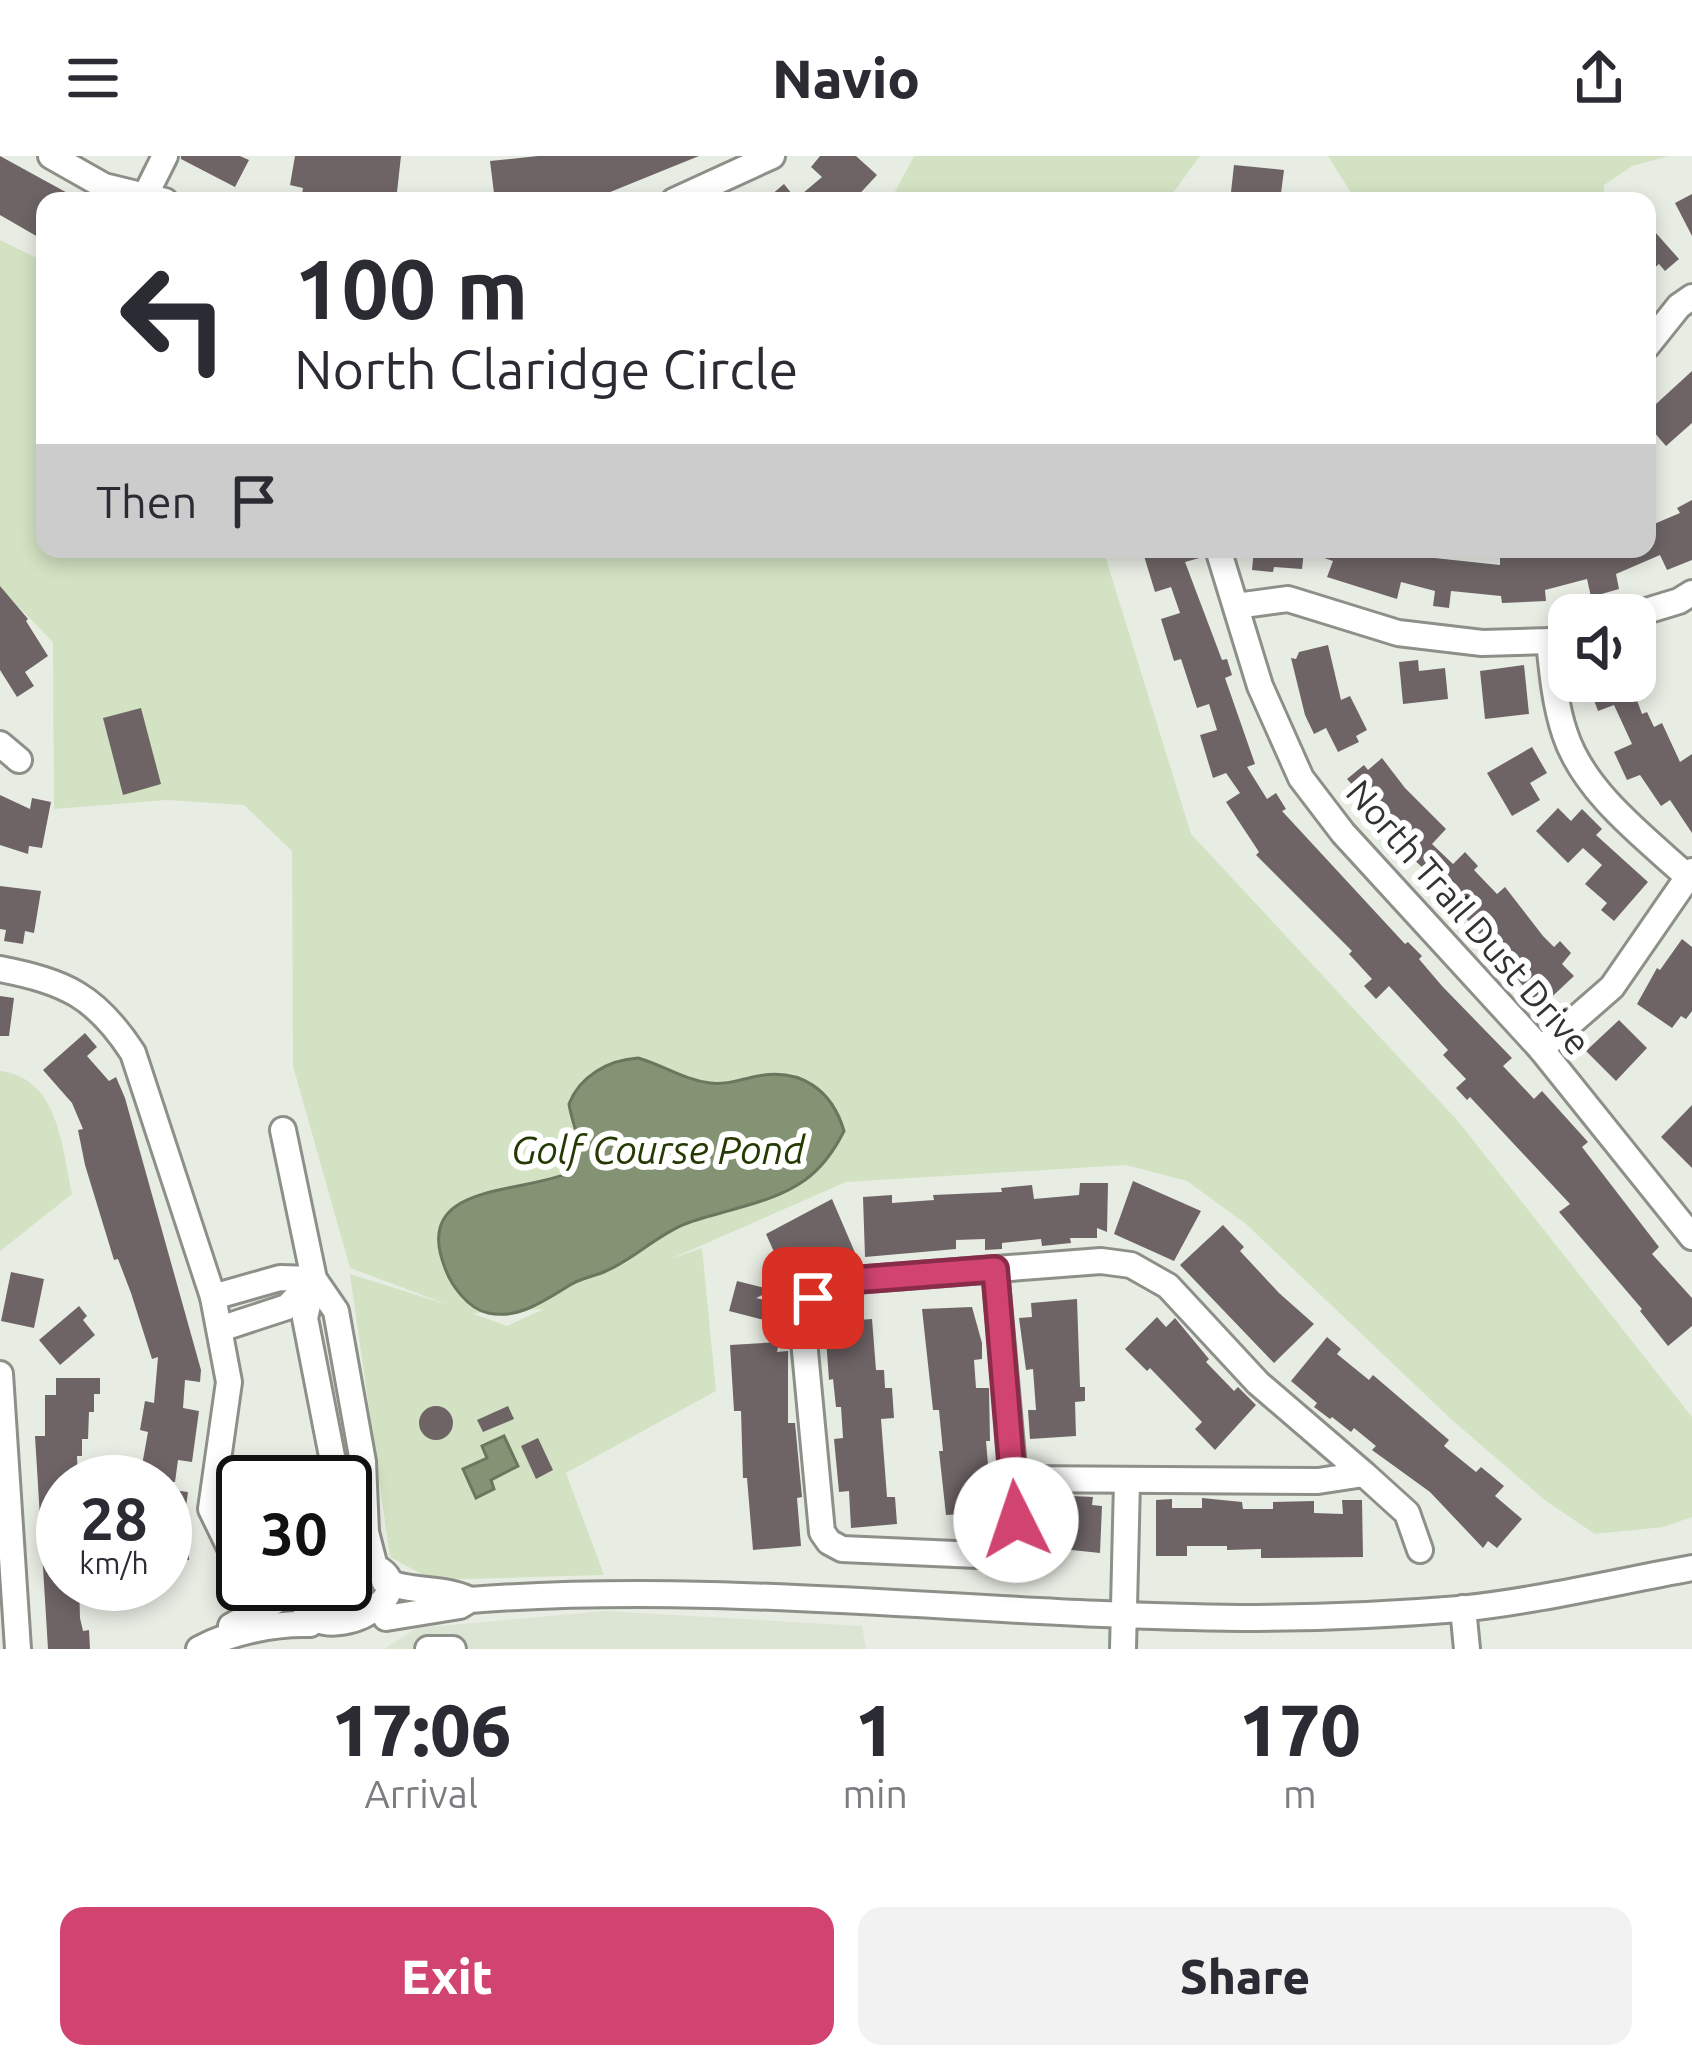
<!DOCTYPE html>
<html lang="en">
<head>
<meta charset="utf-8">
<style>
  :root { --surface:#fff; --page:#f2f2f3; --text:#2b2b33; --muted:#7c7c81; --accent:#d24470 }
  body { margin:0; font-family:Ubuntu,sans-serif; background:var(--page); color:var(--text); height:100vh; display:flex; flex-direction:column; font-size:45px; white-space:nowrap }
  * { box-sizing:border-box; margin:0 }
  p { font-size:39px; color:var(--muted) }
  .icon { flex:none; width:66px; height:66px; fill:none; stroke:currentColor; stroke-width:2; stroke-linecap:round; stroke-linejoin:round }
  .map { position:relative; height:1493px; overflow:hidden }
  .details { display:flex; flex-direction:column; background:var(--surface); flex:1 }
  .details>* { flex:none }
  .top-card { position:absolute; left:36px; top:36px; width:1620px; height:366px; border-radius:24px; box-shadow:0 6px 18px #0003; background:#fff; color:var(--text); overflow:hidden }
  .controls { position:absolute; left:1548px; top:438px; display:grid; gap:24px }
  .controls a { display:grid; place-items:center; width:108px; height:108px; border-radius:24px; background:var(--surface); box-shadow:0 6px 18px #0003; font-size:60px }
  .speed { position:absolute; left:36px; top:1299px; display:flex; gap:24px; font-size:60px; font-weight:700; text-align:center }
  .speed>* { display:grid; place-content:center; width:156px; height:156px; border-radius:50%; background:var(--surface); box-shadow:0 6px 18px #0003; line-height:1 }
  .speed small { font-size:30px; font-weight:400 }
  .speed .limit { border:6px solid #111; border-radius:18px; background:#fff; color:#111 }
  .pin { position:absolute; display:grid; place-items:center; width:102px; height:102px; color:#fff; margin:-51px; border-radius:24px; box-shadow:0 6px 18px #0006 }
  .me { position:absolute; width:132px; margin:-66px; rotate:356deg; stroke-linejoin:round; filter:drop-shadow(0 0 9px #0008) }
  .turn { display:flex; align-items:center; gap:42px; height:252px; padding:0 60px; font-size:54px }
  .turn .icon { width:156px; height:156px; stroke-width:2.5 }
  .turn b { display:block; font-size:84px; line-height:102px }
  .then { display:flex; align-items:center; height:114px; padding:0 60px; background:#0003; gap:24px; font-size:45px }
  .eta { display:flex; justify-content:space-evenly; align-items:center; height:204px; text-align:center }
  .eta b { font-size:72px; font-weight:800; line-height:84px }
  .action { display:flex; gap:24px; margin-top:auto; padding:24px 60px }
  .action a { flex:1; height:138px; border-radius:24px; background:var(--accent); color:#fff; font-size:48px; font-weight:800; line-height:138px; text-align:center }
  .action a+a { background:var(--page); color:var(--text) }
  header { display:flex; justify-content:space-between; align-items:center; height:156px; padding:0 60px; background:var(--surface); font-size:54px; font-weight:800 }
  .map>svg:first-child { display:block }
  .built { fill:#dce4d4 }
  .green { fill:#d2e2c2; fill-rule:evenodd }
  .water { fill:#849373; stroke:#6b765f; stroke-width:3 }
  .building { fill:#6e6466 }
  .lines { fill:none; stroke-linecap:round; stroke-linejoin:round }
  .minor-casing { stroke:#8c9088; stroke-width:30 }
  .minor { stroke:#fff; stroke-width:24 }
  .route-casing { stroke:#882c49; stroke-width:30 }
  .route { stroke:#d24470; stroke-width:21 }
  .labels { text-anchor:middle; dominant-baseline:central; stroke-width:12; stroke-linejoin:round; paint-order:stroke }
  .street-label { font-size:36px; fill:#323330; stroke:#fff }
  .water-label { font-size:39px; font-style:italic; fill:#253903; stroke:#fff }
</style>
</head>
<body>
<header><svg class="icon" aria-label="menu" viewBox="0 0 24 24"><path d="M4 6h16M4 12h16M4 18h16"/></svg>Navio<svg class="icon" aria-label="share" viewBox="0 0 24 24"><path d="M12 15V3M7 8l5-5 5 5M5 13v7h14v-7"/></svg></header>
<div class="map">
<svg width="1692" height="1493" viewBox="0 0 1692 1493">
  <rect width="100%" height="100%" fill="#e8ede4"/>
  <polygon class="built" points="606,1455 862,1470 866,1493 384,1493 417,1472"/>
  <g class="green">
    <polygon points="914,0 1200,0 1167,45 890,45"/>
    <polygon points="1328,0 1669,0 1632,10 1604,29 1604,45 1356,45"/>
    <path d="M0,84L45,106V393H1103L1191,678L1457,964L1692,1261V1361L1663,1371L1595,1378L1546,1345L1452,1264L1246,1068L1187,1025L1126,1009L846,1026L668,1104L702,1092L716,1235L566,1317L604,1419L433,1424L390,1401L350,1118L449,1149L350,1112L293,910L292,695L244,649L167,644L54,653L53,486L0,432ZM544,1153L507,1170L474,1158L475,1157Z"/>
    <path d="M0,915C59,922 62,992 72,1038L0,1095Z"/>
  </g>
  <g class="water">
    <path d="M638,902C663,909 684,924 710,927C728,929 741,923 758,920C801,912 832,934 844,975C834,995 823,1011 805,1024C772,1048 722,1054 685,1068C657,1079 634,1103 606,1115C595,1120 582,1122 572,1128C546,1143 520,1164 488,1157C468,1153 451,1129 445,1112C411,1026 519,1039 571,1016C586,984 574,979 569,948C580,920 608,904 638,902Z"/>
    <polygon points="504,1280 518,1310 491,1324 494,1333 476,1342 463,1313 487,1302 482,1290"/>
  </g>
  <g class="building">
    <polygon points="0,0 82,45 45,45 45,85 0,59"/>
    <polygon points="181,0 240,0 249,4 235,31 181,3"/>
    <polygon points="295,0 401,0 396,45 355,45 302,38 303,32 290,29"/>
    <polygon points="538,0 699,0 588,45 495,45 490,5"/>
    <polygon points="820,0 856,0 877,19 853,45 764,45 784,28 796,43 822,21 811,11"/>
    <polygon points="1234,9 1284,14 1280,45 1230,45"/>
    <polygon points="1692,38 1692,80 1675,47"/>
    <polygon points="1647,67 1679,103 1665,115 1659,108 1647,118"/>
    <polygon points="1692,215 1692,267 1666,290 1647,268 1647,238 1656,248"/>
    <polygon points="1692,344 1692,404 1667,414 1660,399 1616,418 1619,433 1591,441 1587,423 1545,434 1546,445 1502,447 1501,440 1451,435 1449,452 1433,450 1435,435 1401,426 1397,443 1327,421 1333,405 1304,395 1302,413 1274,411 1273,416 1252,414 1254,393 1404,393 1425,401 1500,409 1500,398 1544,396 1544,401 1575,393 1647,393 1647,371 1680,357 1677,352"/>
    <polygon points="1165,393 1202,393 1203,401 1185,406 1222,504 1227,503 1232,519 1225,522 1255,608 1247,611 1267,643 1276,637 1286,653 1282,655 1405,788 1408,786 1422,800 1419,803 1442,830 1512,902 1503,910 1534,943 1542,935 1588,986 1582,991 1659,1091 1652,1098 1692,1142 1692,1170 1668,1190 1640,1155 1642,1153 1559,1056 1570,1048 1470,941 1467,944 1456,932 1466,923 1443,899 1448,894 1389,830 1376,843 1364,830 1372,823 1349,798 1352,795 1256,699 1259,696 1226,646 1240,637 1226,617 1213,622 1200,579 1217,574 1209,548 1197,552 1181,503 1174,505 1161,463 1180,457 1171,431 1155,436 1144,400"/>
    <polygon points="0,430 28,463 26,465 48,500 25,516 34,530 17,541 0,514"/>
    <polygon points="1328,489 1341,544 1350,540 1367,574 1356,580 1359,586 1338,596 1326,572 1314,578 1305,559 1291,502 1296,503 1299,496"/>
    <polygon points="1418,504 1419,515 1445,512 1448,543 1403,548 1399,506"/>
    <polygon points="1524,509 1529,558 1485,563 1480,515"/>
    <polygon points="1587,525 1630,525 1642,558 1647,556 1654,571 1662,567 1680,606 1692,598 1692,677 1670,644 1661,650 1640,619 1627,624 1614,596 1632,588 1614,549 1598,555"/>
    <polygon points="141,552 161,628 123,639 103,562"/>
    <polygon points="1532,591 1547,617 1530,627 1540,644 1512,660 1487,617"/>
    <polygon points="1382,602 1405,632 1446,673 1432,688 1453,708 1465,696 1478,710 1474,714 1497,738 1505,731 1543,780 1554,791 1560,785 1571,797 1562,808 1574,820 1541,851 1459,754 1455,758 1443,746 1450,738 1358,650 1365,643 1347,623 1364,609 1368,614"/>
    <polygon points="0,639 30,653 32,642 51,646 42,692 29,690 28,698 0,689"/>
    <polygon points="1558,652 1571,665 1582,653 1602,673 1596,679 1648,726 1614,765 1601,754 1607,747 1585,728 1602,709 1583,692 1568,707 1536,675"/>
    <polygon points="0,730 41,735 34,777 25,775 23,788 4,785 6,774 0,773"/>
    <polygon points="1682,783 1692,791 1692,855 1686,863 1681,860 1672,872 1637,848 1657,812 1660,814"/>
    <polygon points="0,840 14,842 9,880 0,880"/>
    <polygon points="1619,864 1647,892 1616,925 1586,895"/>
    <polygon points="85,877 97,891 87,900 109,925 116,921 125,942 201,1214 200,1226 185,1224 183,1252 199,1255 192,1306 178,1304 175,1326 139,1326 148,1276 140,1274 145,1245 154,1247 158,1201 152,1203 131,1137 118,1103 114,1104 85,1009 78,974 83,973 72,947 43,914"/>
    <polygon points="1692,949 1692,1012 1661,981"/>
    <polygon points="1133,1025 1201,1055 1174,1105 1114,1078"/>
    <polygon points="1080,1027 1108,1027 1107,1076 1097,1072 1097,1082 1070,1082 1071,1087 1042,1090 1041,1083 1002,1087 1002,1093 985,1094 985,1083 956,1084 956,1093 865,1101 863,1041 892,1039 892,1047 934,1044 933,1039 1002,1036 1001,1032 1032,1029 1034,1043 1079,1039"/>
    <polygon points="832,1043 856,1099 788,1127 766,1078"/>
    <polygon points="1223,1069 1244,1091 1240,1095 1279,1137 1314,1168 1274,1207 1180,1109"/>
    <polygon points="11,1116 44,1123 34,1172 1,1165"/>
    <polygon points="737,1125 773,1134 756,1142 789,1150 784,1169 729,1155"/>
    <polygon points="1077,1143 1080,1231 1085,1231 1085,1245 1075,1246 1076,1280 1030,1283 1028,1254 1036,1254 1033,1213 1026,1214 1019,1162 1032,1161 1031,1147"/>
    <polygon points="79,1150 87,1160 83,1164 95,1179 60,1209 39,1184"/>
    <polygon points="972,1151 982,1187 982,1203 974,1204 976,1232 989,1232 990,1285 986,1285 992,1356 946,1359 939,1295 943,1295 939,1254 933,1254 922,1153"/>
    <polygon points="1157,1161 1166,1171 1175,1162 1209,1203 1206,1206 1234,1235 1238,1231 1256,1249 1215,1294 1195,1273 1202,1266 1150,1212 1147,1215 1125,1193"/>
    <polygon points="872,1163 876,1214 884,1214 885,1232 892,1232 894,1262 881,1263 887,1341 895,1341 897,1368 851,1372 849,1335 839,1336 834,1283 843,1282 841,1251 836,1251 833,1223 829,1224 826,1183 835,1182 832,1166"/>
    <polygon points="1327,1181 1341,1193 1337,1198 1369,1224 1373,1219 1449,1284 1444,1290 1476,1316 1481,1311 1504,1330 1495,1340 1522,1363 1497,1392 1488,1385 1483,1392 1430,1336 1372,1294 1376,1290 1354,1272 1351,1276 1332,1261 1330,1263 1314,1251 1317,1247 1291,1225"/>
    <polygon points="779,1186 777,1196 788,1195 788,1267 795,1267 802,1341 797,1342 801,1390 753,1394 747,1322 743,1322 741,1255 734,1255 730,1189"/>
    <polygon points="56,1222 100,1222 100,1238 94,1238 94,1256 89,1256 88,1283 82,1283 82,1300 77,1300 78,1326 63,1326 63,1428 79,1428 80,1462 83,1475 89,1474 90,1493 48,1493 35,1280 45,1280 45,1239 56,1239"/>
    <circle cx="436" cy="1267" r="17"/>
    <polygon points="508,1250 514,1263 483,1276 477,1264"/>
    <polygon points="538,1282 553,1314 536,1323 521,1290"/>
    <polygon points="165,1333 188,1336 183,1372 189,1371 189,1404 165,1405"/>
    <polygon points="1072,1340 1093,1341 1092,1349 1102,1350 1100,1397 1034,1390 1037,1343 1072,1345"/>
    <polygon points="1202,1342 1242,1346 1243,1353 1273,1353 1273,1346 1314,1345 1314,1357 1343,1358 1342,1344 1362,1344 1363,1401 1261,1402 1261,1393 1227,1394 1227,1390 1187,1390 1187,1400 1156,1400 1156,1344 1172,1343 1172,1352 1202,1352"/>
  </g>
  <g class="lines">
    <defs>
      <g id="minor">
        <polyline points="51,0 104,30 165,45"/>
        <polyline points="144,42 165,0"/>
        <polyline points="674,45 772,0"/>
        <polyline points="1647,190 1679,150 1692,141"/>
        <polyline points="1218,393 1260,530 1301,622 1343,677 1541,893 1692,1081"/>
        <polyline points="1236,450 1288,443 1398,477 1482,487 1549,485 1569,479"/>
        <polyline points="1633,459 1679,445 1692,437"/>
        <path d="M1549,485C1552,515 1555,549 1565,578C1584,636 1644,681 1688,721"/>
        <polyline points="0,588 19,604"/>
        <path d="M0,813C66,826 96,840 133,897L213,1141L229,1226L211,1353L230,1392"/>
        <polyline points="1541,893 1612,831 1692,715"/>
        <polyline points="283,974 314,1123 336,1155 363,1306 366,1376 376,1415"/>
        <polyline points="995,1113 1014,1323"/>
        <polyline points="314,1123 305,1162 337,1326"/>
        <polyline points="213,1141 280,1122 314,1123"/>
        <polyline points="220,1173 287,1151 312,1125"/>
        <polyline points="0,1218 18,1493"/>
        <path d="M1364,1318L1258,1227L1168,1130L1131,1109L1101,1105L841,1125C817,1136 807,1148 803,1174L822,1376L829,1386L842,1393L978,1399C1021,1386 1016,1361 1014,1323L1318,1325L1364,1318L1407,1357L1420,1394"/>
        <path d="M384,1425C412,1437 443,1431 468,1443"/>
        <path d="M310,1428L306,1457C345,1493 449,1417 345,1403"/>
        <polyline points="1463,1452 1467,1493"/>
        <path d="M386,1462L460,1450L470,1444C726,1424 985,1460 1241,1462C1314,1462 1387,1459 1459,1453C1537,1445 1615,1426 1692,1412"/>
        <polyline points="231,1470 306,1428"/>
        <path d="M199,1493C231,1476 274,1467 310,1468"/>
        <polyline points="428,1493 453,1493"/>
        <polyline points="1123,1493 1127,1326"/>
      </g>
    </defs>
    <use href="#minor" class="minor-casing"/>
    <use href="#minor" class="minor"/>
  </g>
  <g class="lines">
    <defs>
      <polyline id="route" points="813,1142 841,1125 995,1113 1016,1364"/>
    </defs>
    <use href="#route" class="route-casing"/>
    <use href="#route" class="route"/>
  </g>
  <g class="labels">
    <g class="street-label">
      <text transform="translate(1469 761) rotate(49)">North Trail Dust Drive</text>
    </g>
    <g class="water-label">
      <text x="658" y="993">Golf Course Pond</text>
    </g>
  </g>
</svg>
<div class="controls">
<a><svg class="icon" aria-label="sound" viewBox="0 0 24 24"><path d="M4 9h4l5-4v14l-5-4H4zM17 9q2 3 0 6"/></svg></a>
</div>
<div class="speed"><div>28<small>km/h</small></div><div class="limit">30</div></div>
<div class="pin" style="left:813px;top:1142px;background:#d93025"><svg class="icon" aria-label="arrive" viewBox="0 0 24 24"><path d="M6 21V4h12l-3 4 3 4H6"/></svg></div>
<svg class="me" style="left:1016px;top:1364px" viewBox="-20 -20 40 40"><circle r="19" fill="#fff"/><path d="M0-13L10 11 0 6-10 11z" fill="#d24470"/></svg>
<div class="top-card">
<div class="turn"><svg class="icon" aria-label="left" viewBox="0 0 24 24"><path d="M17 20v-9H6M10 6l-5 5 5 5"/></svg><div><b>100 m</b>North Claridge Circle</div></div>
<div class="then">Then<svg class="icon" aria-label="arrive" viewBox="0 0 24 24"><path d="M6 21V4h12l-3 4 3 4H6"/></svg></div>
</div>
</div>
<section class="details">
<div class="eta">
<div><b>17:06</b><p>Arrival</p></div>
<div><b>1</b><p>min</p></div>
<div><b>170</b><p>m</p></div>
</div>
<div class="action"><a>Exit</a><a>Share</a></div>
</section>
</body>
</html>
